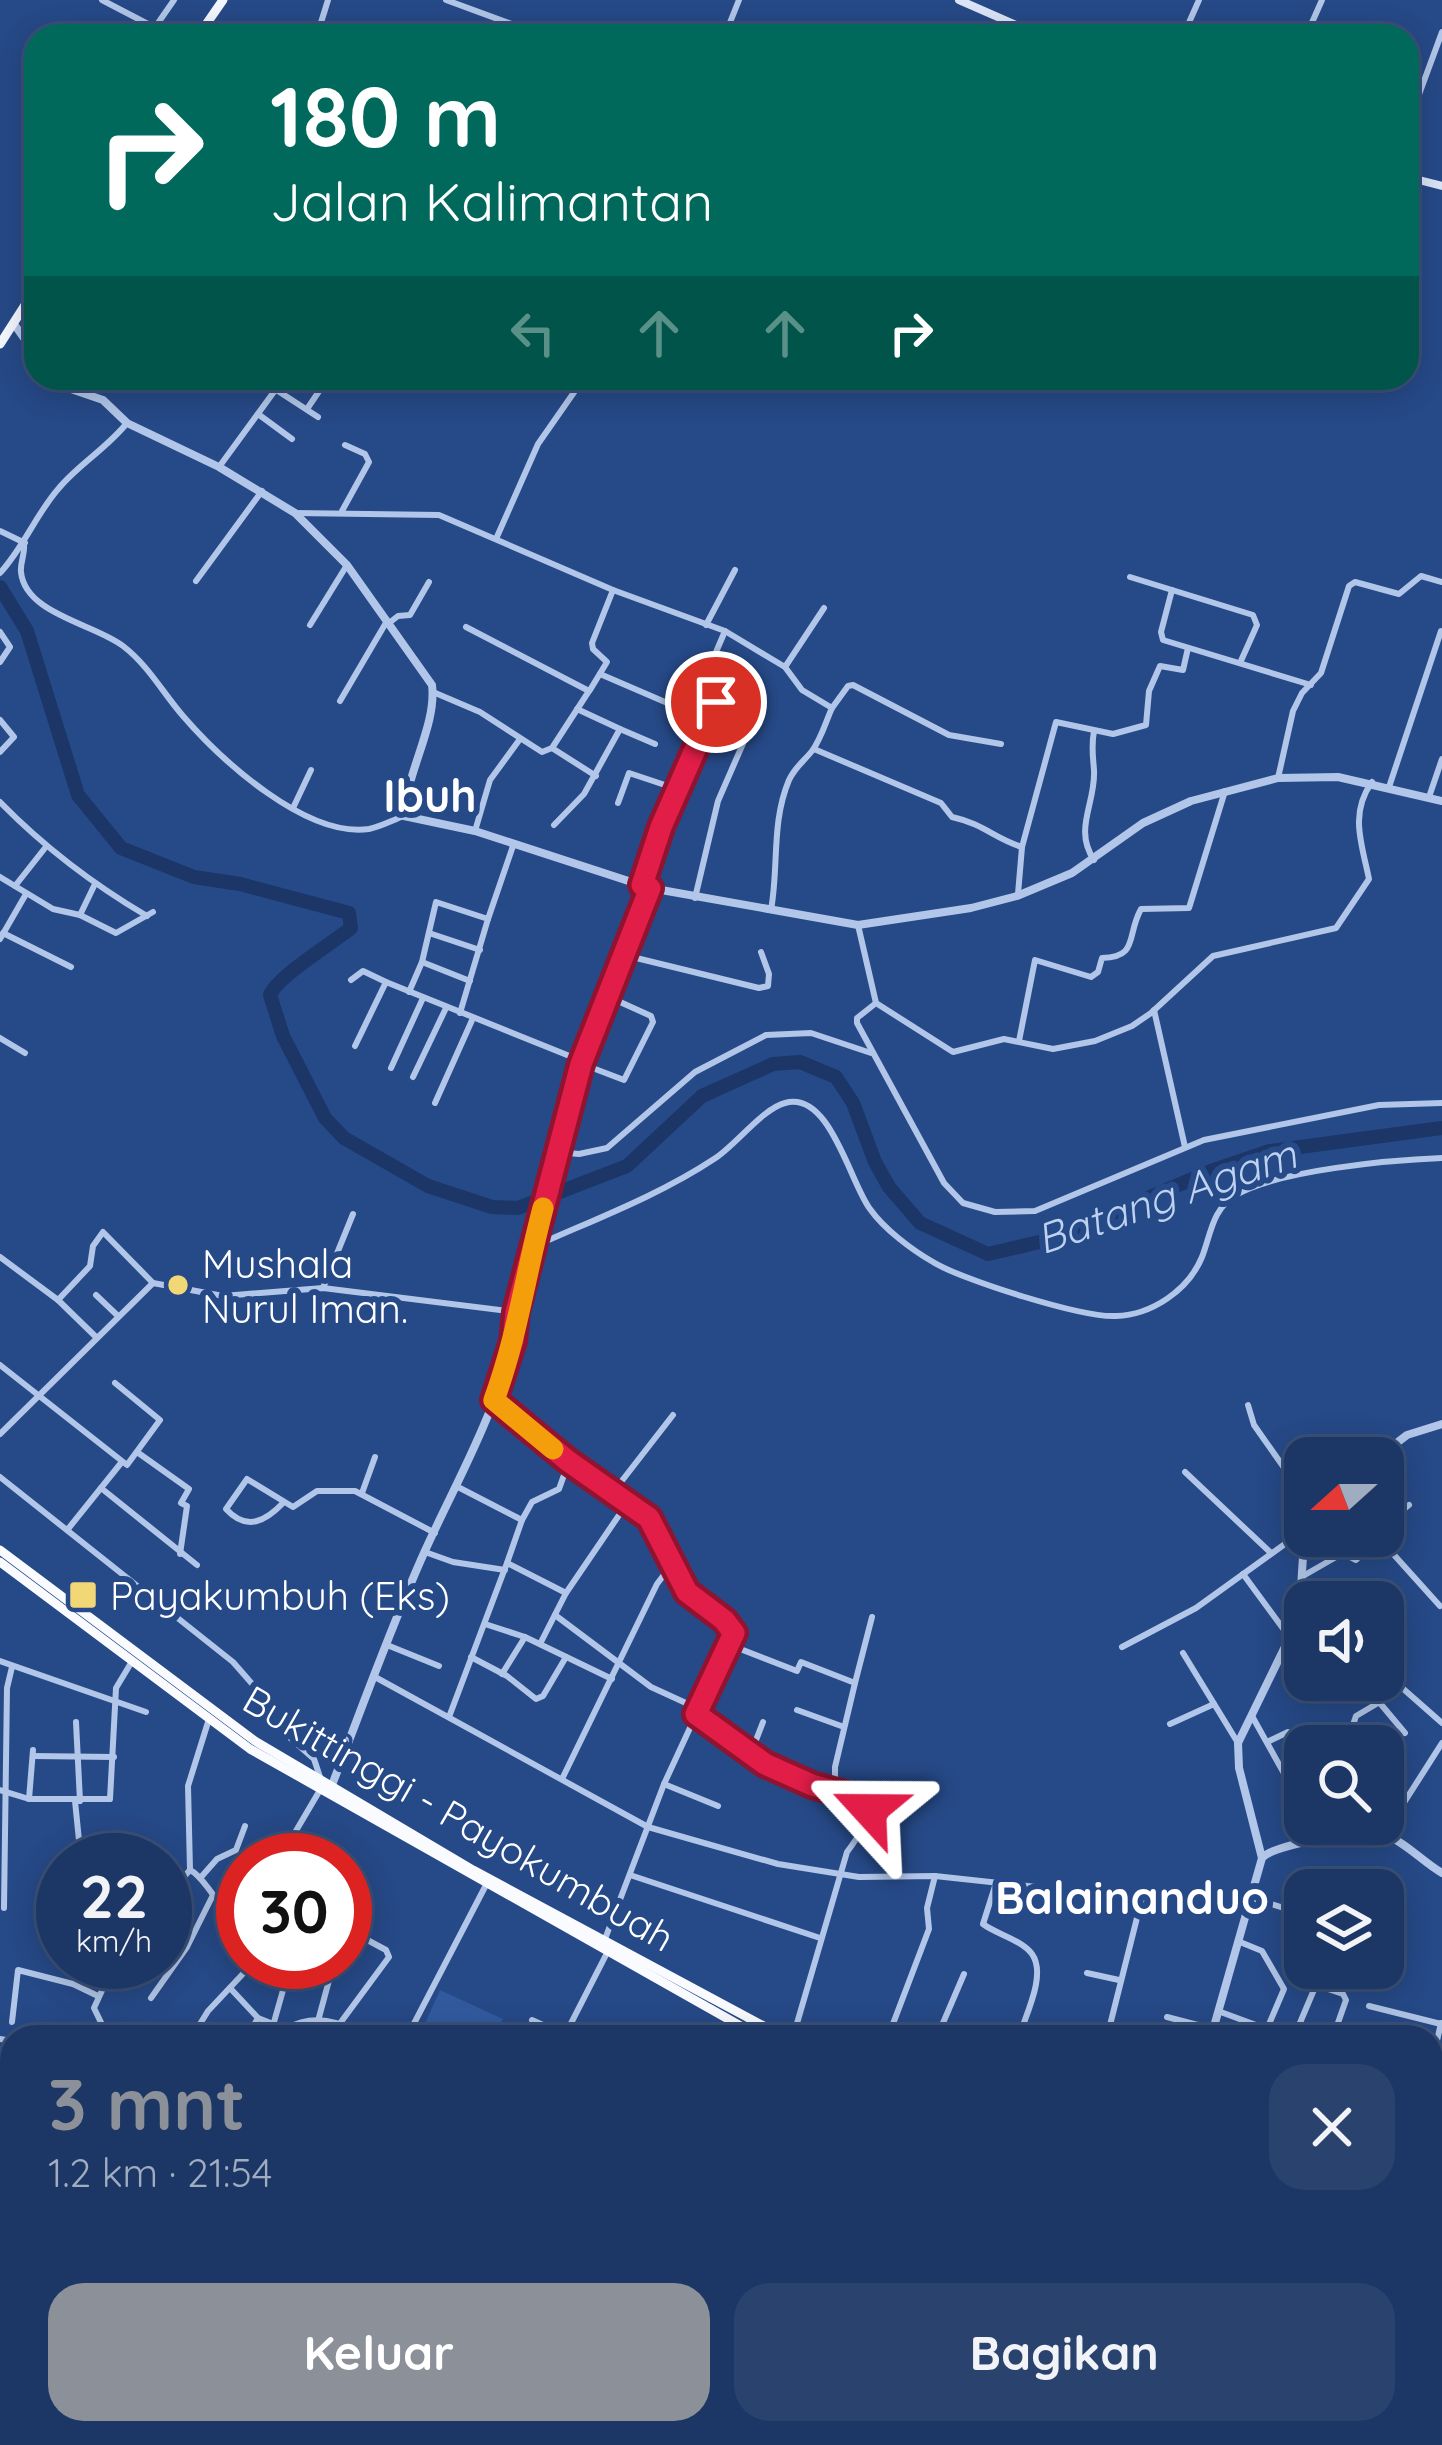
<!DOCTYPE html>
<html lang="id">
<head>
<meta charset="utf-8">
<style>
  :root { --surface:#1c3765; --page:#29426e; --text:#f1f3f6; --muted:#a0acbf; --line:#3a5179; --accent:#8c9099 }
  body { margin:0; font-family:Quicksand,sans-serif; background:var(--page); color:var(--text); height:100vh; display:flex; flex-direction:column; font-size:45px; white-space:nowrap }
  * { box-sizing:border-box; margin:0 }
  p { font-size:39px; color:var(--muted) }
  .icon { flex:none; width:66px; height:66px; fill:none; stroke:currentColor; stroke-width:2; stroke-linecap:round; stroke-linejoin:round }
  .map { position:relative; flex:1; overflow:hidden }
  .details { position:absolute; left:0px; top:2025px; width:1443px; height:420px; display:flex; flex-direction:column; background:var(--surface); border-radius:36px 36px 0 0; box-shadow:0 6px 30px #0003,0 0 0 3px var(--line) }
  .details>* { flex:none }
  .hud { position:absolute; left:24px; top:24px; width:1395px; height:366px; border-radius:36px; box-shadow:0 6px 30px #0003,0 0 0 3px var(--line); background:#00695c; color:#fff; overflow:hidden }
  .needle { width:78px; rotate:249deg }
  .buttons { position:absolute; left:1284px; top:1437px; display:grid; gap:24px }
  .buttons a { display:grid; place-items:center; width:120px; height:120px; border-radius:24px; background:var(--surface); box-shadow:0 6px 30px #0003,0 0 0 3px var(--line); font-size:60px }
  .speed { position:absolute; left:36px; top:1833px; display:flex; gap:24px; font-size:60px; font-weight:700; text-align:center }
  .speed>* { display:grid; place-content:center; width:156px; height:156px; border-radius:50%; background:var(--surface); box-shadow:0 6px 30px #0003,0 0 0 3px var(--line); line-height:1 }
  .speed small { font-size:30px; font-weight:400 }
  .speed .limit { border:18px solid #d22; background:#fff; color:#111 }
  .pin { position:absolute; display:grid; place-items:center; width:102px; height:102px; color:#fff; margin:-51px; border:6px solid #fff; border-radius:50%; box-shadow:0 3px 12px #0007 }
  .me { position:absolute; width:132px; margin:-66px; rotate:294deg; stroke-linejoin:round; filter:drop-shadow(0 0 9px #0008) }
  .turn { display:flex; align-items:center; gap:42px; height:252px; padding:0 48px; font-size:54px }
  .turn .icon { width:156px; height:156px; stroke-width:2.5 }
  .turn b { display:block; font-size:84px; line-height:102px }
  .lanes { display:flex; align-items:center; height:114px; padding:0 48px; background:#0003; justify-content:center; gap:60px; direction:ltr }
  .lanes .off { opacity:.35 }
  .round { display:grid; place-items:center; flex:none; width:126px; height:126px; border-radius:36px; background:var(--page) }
  .overview { display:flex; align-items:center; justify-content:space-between; height:204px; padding:0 48px }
  h1 { font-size:72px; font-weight:700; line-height:90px; color:var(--accent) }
  .button { display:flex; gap:24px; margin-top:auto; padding:24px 48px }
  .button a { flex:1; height:138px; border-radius:36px; background:var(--accent); color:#fff; font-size:48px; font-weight:700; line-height:138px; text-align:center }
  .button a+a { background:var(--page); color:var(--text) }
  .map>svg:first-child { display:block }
  .green { fill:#315a9e }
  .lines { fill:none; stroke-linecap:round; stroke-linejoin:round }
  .river { stroke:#1b3667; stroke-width:14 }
  .minor { stroke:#b1c6e8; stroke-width:6 }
  .tertiary { stroke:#b1c6e8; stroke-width:8 }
  .secondary { stroke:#dbe5f7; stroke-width:8 }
  .primary { stroke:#f4f7fe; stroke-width:9 }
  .trunk { stroke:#fafbfe; stroke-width:9 }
  .route-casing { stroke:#92132f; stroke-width:30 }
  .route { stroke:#e11d48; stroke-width:21 }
  .slow { stroke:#f59e0b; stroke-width:21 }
  .poi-dot { fill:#f1d776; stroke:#264987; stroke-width:4.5 }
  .labels { text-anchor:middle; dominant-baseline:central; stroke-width:12; stroke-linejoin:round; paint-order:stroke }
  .poi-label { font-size:39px; fill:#fff; stroke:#264987; text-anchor:start }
  .street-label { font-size:39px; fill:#fff; stroke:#264987 }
  .water-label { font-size:42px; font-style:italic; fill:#bdd1f0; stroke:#264987 }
  .quarter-label { font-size:45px; font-weight:bold; fill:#fff; stroke:#264987 }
</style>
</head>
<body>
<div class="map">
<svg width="1442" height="2445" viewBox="0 0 1442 2445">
  <rect width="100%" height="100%" fill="#264987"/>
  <polygon class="green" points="440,1990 503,2019 494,2037 419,2037"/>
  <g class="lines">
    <path class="river" d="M0,587L27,631L78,795L121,848L194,877L240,884L349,913L351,928C331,944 278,976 270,995L283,1036L325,1118L344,1138L428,1186L492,1207L518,1208L627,1166L702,1096L773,1064L800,1062L836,1077L853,1103L875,1162L889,1187L920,1223L988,1254L1052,1239L1211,1171L1270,1151L1442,1128"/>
    <g class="minor">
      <polyline points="102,0 171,36"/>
      <polyline points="446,0 517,26"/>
      <polyline points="729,25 739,0"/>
      <polyline points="319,29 328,0"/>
      <polyline points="149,36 174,0"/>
      <polyline points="1183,36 1199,0"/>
      <polyline points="1306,36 1322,0"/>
      <polyline points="1407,127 1442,32"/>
      <polyline points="258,378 318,417"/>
      <polyline points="307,409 328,378"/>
      <polyline points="258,414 292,439"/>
      <polyline points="219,467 284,378"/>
      <polyline points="342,511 369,462 365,454 345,445"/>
      <path d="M295,513L439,515L613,590L725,631L785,667L802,690L832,708C826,721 821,739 812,751C804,761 795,767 789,780C771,823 779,866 771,910"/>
      <polyline points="0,531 25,543"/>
      <polyline points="496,539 538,444 584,378"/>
      <path d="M24,545C25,555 20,562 21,572C25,614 95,624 123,646C148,665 163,693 183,716C221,760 306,838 369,829C380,827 393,820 404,816"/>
      <path d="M0,573C24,547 36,514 59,488C79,464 106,449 127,423"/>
      <polyline points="1130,577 1253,615 1257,625 1240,663"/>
      <polyline points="196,581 262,491"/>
      <polyline points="1172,590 1161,632 1163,640 1311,685"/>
      <polyline points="389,623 398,616 410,615 429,582"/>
      <polyline points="310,625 347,565"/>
      <polyline points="706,625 735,570"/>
      <polyline points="0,632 10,647 0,662"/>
      <polyline points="785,667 824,608"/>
      <polyline points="600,674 672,705"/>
      <polyline points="590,690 607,662 593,649 592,643 613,590"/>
      <polyline points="433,692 480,712 542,752 552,748 589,691 466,627"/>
      <polyline points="340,701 387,621"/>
      <polyline points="832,708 848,686 853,685 949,735 1001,744"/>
      <polyline points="0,720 14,737 0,752"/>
      <polyline points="620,729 655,744"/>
      <path d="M1094,731C1091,747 1093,756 1094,770C1096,803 1073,829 1094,860"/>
      <polyline points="552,748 596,776"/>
      <path d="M814,749L941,803L952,817C984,824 995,839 1022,847"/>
      <polyline points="1278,778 1293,711 1302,693 1321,673 1349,586 1355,582 1399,594 1421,576 1442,582"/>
      <polyline points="1389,787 1441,631"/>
      <polyline points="677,789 716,705 699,692 725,631"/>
      <polyline points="1429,797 1442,759"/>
      <path d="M0,802C45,848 91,883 147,916"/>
      <polyline points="618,803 629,773 677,789 642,885"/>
      <polyline points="293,808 311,770"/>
      <polyline points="554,825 584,794 620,729 577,709"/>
      <polyline points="475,831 490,780 520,739"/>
      <polyline points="0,877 53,909 80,915 116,933 153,912"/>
      <polyline points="15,886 45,848"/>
      <polyline points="1018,894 1022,847 1056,722 1113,734 1146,725 1149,691 1160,666 1183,670 1188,648"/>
      <polyline points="695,898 718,801 745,739"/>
      <polyline points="80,915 94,886"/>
      <polyline points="488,919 514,843"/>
      <path d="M858,925L876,1003L953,1052L1004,1039L1053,1049L1095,1041L1132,1026L1151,1013L1213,956L1336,928L1369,879C1362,844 1349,814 1372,782"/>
      <polyline points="3,933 71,967"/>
      <polyline points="429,933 480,950"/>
      <polyline points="0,939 26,894"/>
      <polyline points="624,955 759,988 768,986 769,974 761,952"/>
      <polyline points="422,962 470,981"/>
      <polyline points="351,980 363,971 386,982"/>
      <polyline points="409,992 422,962 436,902 488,919 460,1013"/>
      <polyline points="876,1003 857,1018 857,1023 944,1183 963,1203 995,1212 1035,1211 1204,1140 1379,1105 1442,1103"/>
      <polyline points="1154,1010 1185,1147"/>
      <polyline points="0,1038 25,1053"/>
      <path d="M1019,1041L1035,960L1091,977L1098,972L1102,958C1139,957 1126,936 1141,909L1189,908L1225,791"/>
      <polyline points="355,1046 386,982 582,1061"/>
      <polyline points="582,1064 624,1080 653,1022 651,1016 609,997"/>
      <polyline points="391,1068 423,998"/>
      <polyline points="413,1077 446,1008"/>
      <polyline points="435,1103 473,1018"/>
      <polyline points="557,1152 579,1154 607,1148 695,1072 766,1035 811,1033 871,1053"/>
      <path d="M533,1247C593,1220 658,1196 714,1159C735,1146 762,1109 785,1103C830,1090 850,1183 870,1209C884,1229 912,1250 933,1262C962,1280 1083,1318 1116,1316C1151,1315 1188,1291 1202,1257C1211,1234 1212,1209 1236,1195C1279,1170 1391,1160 1442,1158"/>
      <polyline points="0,1257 58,1300 96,1337"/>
      <polyline points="323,1288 353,1214"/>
      <polyline points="96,1295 118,1316"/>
      <polyline points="58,1300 90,1266 93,1246 103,1232 153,1283"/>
      <polyline points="0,1365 127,1465 160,1420 115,1383"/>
      <polyline points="494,1400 569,1461 649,1518 687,1592 724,1620 734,1633 664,1784 605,1939"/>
      <polyline points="1248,1405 1254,1425 1299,1489 1305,1526"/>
      <polyline points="0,1434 153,1283 223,1296 323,1288 516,1312"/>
      <polyline points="137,1452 189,1489 181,1503 187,1506 180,1554"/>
      <polyline points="1185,1472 1271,1553"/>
      <polyline points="0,1477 233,1662 268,1702 271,1721 314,1759 320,1777"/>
      <polyline points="456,1486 522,1520 507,1563 566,1593"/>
      <polyline points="101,1488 197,1565"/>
      <polyline points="614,1491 673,1415"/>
      <polyline points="362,1493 375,1457"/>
      <path d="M284,1502C266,1521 247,1532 226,1509L247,1479L293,1507L317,1491H355L435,1533"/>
      <polyline points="522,1520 532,1502 559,1489 569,1461"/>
      <polyline points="1383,1526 1409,1505"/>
      <polyline points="68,1529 121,1463"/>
      <polyline points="1377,1536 1440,1606"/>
      <polyline points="425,1552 453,1562 505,1570"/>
      <polyline points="1243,1574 1290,1638"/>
      <polyline points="1303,1576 1343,1553 1356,1560 1378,1538"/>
      <polyline points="1319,1602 1328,1602"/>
      <polyline points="555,1615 651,1687 699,1709"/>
      <polyline points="485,1624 525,1637 612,1679"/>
      <polyline points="540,1644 566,1593 628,1502"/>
      <polyline points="387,1645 439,1666"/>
      <polyline points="730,1645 797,1671 801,1662 855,1683 835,1767 835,1792"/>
      <polyline points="1122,1647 1196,1608 1303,1531"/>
      <polyline points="1183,1653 1238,1743"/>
      <polyline points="471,1657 507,1676 536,1699 543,1696 566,1657"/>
      <polyline points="0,1661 146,1712"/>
      <polyline points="1383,1671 1442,1723"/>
      <polyline points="502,1674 525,1637"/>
      <polyline points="375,1677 648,1827 778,1864 859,1877 935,1876 1092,1893 1252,1898 1303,1914"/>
      <polyline points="855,1683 872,1617"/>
      <polyline points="1399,1688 1379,1702 1405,1733"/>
      <polyline points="797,1710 844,1727"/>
      <path d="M696,1715L765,1764L868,1803C870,1820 857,1839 847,1852L793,2037"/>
      <polyline points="1252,1716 1305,1811"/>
      <polyline points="449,1717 507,1563"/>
      <polyline points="76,1722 80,1801"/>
      <polyline points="1170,1724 1214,1704"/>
      <polyline points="1267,1742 1288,1732 1305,1760"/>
      <polyline points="1338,1746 1349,1737 1356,1716 1378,1703"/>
      <polyline points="751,1753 763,1722"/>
      <polyline points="33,1756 114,1757"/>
      <polyline points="562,1779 657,1584 672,1564"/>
      <polyline points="664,1784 718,1806"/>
      <polyline points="0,1790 29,1799 110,1799 116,1688 131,1663"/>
      <polyline points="29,1799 33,1750"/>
      <polyline points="75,1801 81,1860"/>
      <polyline points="1311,1824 1319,1840"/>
      <polyline points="1384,1834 1442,1743"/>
      <polyline points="280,1858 320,1790"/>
      <path d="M190,1870C205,1877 230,1922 243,1938"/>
      <polyline points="630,1875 820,1938"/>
      <polyline points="202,1876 217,1859 236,1850 245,1826"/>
      <path d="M996,1883L983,1924C996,1934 1022,1940 1032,1954C1047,1975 1025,2016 1019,2037"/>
      <polyline points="165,1898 190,1870 188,1786 209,1719"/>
      <polyline points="4,1908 7,1688 12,1667"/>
      <polyline points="1240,1942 1262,1951 1284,1989 1267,2029"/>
      <polyline points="1087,1973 1119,1980"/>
      <path d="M230,1988L258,2018L286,2029C313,2013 340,2021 367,2037"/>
      <polyline points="151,1998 187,1947 212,1897"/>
      <polyline points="1369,2006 1441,2024"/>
      <polyline points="1218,2011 1288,2037"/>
      <polyline points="1167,2017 1213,2029"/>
      <polyline points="532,2020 565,2035"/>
      <polyline points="318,2021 334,1962"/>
      <polyline points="12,2022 18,1970 73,1984 98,1996"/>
      <polyline points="274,2022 291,1962"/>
      <polyline points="108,2037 94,2008 115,1962"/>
      <polyline points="192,2037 208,2011 254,1962"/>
      <polyline points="247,2037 258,2018"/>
      <polyline points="335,2037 341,2022 389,1957 386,1950 345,1928"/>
      <polyline points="407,2037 486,1885"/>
      <polyline points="564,2037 608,1951"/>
      <polyline points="888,2037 929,1929 927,1908 935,1876"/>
      <polyline points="937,2037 964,1974"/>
      <polyline points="1107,2037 1143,1894"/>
      <polyline points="1294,2037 1316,1985 1343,1994 1346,2000 1333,2037"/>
      <polyline points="0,2039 12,2041"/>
      <polyline points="1431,2067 1441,2023"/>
      <polyline points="1431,2142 1442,2146"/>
      <polyline points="0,2229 12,2224"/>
      <polyline points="1431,2313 1442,2316"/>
      <polyline points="226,2445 227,2433"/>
      <polyline points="1103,2445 1104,2433"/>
    </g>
    <g class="tertiary">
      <polyline points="14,324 36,355"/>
      <path d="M54,378L68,388L103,400L127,423L219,467L295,513L347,565L432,685C437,725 406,773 404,816L475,831L650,888L858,925L971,908L1017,896L1072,873L1143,823L1191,801L1278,778L1338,777L1442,801"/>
      <polyline points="1377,1458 1407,1435 1442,1424"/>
      <path d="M332,1785C362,1708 390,1629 424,1553C459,1475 506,1399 516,1312L582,1061L650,888"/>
      <path d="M1263,1857C1276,1844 1366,1829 1385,1835C1404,1841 1424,1863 1442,1873"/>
      <polyline points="1211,2037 1262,1858 1239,1768 1238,1743 1299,1618 1305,1526"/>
      <polyline points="626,2433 627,2445"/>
    </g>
    <g class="secondary">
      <polyline points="959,0 1041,36"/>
      <polyline points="1407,177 1442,186"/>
    </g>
    <g class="primary">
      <polyline points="198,36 223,0"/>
      <polyline points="0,344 36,288"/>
    </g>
    <g class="trunk">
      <polyline points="0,1550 255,1741 473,1870 784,2037"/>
      <polyline points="0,1562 250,1749 760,2037"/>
      <polyline points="1431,2210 1442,2212"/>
      <polyline points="1431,2220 1442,2222"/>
    </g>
  </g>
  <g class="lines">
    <defs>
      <polyline id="route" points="716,702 661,827 642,885 650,888 581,1064 516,1312 513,1341 494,1400 568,1461 649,1518 687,1592 724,1620 734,1633 696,1714 765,1764 812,1785 865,1800 869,1810"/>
    </defs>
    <use href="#route" class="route-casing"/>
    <use href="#route" class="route"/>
    <path class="slow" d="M543,1208C526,1272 517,1338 494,1400L553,1449"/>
  </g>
  <g class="poi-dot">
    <circle cx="178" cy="1285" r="12"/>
    <rect x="68" y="1580" width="30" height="30" rx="6"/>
  </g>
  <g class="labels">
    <g class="poi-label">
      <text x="202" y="1263">Mushala<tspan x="202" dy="45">Nurul Iman.</tspan></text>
      <text x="110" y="1595">Payakumbuh (Eks)</text>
    </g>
    <g class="street-label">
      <text transform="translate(459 1818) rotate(30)">Bukittinggi - Payokumbuah</text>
    </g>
    <g class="water-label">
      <text transform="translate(1166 1196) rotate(-19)">Batang Agam</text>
    </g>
    <g class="quarter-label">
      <text x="430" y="795">Ibuh</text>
      <text x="1132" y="1897">Balainanduo</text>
    </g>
  </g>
</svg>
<div class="buttons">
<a><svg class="needle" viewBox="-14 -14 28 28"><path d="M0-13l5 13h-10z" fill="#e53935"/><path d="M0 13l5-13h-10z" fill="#a0acbf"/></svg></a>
<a><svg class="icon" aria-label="sound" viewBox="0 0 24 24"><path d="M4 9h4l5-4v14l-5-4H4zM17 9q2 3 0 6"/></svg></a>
<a><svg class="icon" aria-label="search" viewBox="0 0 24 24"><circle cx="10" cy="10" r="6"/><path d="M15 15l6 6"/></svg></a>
<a><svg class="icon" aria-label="layers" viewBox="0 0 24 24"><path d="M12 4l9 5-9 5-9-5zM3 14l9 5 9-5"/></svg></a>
</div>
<div class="speed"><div>22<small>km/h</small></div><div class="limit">30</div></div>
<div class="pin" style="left:716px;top:702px;background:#d93025"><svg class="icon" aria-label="arrive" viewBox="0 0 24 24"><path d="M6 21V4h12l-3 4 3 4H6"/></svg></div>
<svg class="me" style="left:869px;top:1810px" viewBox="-20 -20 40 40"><path d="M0-17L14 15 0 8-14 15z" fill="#e11d48" stroke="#fff" stroke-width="4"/></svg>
<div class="hud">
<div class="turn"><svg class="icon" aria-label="right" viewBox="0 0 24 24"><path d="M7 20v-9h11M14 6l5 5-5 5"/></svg><div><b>180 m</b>Jalan Kalimantan</div></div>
<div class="lanes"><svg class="icon off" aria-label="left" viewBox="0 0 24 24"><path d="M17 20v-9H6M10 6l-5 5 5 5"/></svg><svg class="icon off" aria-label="ahead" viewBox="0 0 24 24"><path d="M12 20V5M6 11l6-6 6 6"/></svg><svg class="icon off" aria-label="ahead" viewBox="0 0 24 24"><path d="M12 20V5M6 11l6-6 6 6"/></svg><svg class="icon" aria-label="right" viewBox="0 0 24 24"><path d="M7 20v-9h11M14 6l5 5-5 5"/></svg></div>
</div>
<section class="details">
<div class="overview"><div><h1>3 mnt</h1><p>1.2 km · 21:54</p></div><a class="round"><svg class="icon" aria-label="close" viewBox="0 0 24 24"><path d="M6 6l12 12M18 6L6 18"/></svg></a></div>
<div class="button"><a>Keluar</a><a>Bagikan</a></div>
</section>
</div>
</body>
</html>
